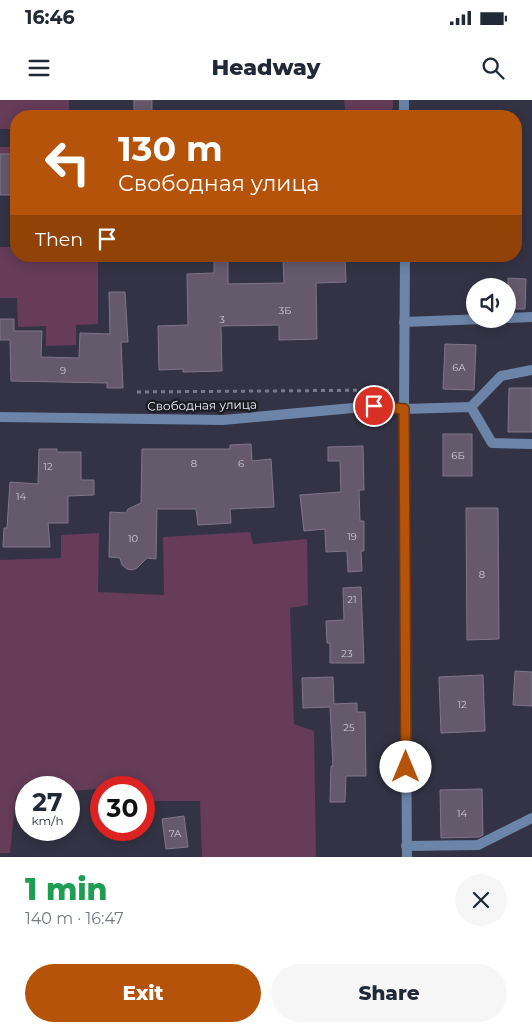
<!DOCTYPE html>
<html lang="en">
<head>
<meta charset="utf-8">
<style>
  :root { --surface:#fff; --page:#f6f6f7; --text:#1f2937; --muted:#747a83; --accent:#b45309 }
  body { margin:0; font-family:Montserrat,sans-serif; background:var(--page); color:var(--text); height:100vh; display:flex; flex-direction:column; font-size:19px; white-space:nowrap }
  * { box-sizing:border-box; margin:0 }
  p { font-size:16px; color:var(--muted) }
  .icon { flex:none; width:28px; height:28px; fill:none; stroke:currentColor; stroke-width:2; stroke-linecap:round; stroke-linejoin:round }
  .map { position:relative; height:757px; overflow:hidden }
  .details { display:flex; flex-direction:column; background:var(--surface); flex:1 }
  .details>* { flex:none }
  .guide { position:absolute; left:10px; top:10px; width:512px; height:152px; border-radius:20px; box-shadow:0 2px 12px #0003; background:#b45309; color:#fff; overflow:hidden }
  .buttons { position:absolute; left:466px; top:178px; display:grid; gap:10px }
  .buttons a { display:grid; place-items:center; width:50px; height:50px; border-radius:50%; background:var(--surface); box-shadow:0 2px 12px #0003; font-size:25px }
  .speed { position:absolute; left:15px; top:676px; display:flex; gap:10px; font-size:25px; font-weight:700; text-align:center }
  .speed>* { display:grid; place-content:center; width:65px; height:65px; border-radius:50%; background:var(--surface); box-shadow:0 2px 12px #0003; line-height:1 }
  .speed small { font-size:12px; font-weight:400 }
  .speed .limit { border:8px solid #d22; background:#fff; color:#111 }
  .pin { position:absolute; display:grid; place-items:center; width:42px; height:42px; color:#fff; margin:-21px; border:2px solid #fff; border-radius:50%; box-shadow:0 1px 5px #0007 }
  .me { position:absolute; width:55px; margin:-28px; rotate:0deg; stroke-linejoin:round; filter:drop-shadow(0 0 4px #0008) }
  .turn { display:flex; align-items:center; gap:18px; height:105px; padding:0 25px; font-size:22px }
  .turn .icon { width:65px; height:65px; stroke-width:2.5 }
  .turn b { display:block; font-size:35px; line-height:42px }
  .then { display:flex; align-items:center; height:48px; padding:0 25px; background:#0003; gap:10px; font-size:19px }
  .round { display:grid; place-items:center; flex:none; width:52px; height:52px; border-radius:26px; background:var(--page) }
  .summary { display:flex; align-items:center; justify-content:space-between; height:85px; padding:0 25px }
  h1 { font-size:30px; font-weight:800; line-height:38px; color:#1e9e55 }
  .cta { display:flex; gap:10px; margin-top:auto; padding:10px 25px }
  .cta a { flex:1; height:58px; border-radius:30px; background:var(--accent); color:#fff; font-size:20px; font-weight:800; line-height:58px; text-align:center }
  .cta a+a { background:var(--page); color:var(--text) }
  .status { display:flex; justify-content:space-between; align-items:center; height:35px; padding:0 25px; background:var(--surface); direction:ltr }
  .status svg { height:14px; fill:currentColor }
  header { display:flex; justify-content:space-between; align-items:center; height:65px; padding:0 25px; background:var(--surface); font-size:22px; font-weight:800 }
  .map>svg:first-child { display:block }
  .green { fill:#663c59 }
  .building { fill:#655a6c; stroke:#817689 }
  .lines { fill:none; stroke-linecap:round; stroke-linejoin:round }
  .path { stroke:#797a89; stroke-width:3; stroke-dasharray:4 4; stroke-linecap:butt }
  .service { stroke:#6b84a8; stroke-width:10 }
  .minor { stroke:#6b84a8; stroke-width:10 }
  .route-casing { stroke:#753606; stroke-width:12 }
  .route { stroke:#b45309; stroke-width:9 }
  .labels { text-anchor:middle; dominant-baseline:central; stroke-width:5; stroke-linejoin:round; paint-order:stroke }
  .number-label { font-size:10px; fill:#cdcbd9 }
  .street-label { font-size:12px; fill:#f0f1fd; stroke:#1c1c24 }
</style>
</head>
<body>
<div class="status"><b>16:46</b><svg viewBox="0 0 49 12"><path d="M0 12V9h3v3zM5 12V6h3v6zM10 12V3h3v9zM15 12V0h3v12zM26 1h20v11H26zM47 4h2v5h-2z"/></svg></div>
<header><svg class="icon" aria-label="menu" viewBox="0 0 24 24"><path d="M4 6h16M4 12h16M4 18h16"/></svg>Headway<svg class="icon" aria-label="search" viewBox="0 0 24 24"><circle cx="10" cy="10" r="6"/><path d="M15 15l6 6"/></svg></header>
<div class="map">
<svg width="532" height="757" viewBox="0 0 532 757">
  <rect width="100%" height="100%" fill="#333345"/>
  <g class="green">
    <polygon points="0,0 69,0 69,16 16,16 16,29 0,29"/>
    <polygon points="344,0 393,0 393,8 386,16 346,16"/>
    <rect x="0" y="47" width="16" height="7"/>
    <polygon points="0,147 16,147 16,156 98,156 98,224 76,225 76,245 46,246 46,226 18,227 17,198 0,198"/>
    <polygon points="250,432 253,444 307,439 308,505 290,508 294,624 314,631 316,757 202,757 200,701 144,701 144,688 101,688 100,701 97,689 69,691 69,688 26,688 26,694 16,695 10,753 0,753 0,460 61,458 61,435 99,433 98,492 164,495 163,437"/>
  </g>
  <g class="building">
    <rect x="134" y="0" width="18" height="15"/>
    <rect x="0" y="54" width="16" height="41"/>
    <polygon points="214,156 228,156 228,184 284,183 283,156 345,156 346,182 316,183 317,239 279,240 279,225 221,226 222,271 183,272 183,269 159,270 158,226 188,225 187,174 214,173"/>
    <polygon points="508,178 526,179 525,209 508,209"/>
    <polygon points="109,192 125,192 128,242 121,242 123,288 107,288 107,283 11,281 10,240 0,240 0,219 14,219 14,231 42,231 41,257 79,258 80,233 110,234"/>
    <polygon points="445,244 476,245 474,290 443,289"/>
    <polygon points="509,288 532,288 532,332 508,332"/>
    <rect x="443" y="334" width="29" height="42"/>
    <polygon points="251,344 252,361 271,359 274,407 230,409 231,423 198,425 196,409 157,409 156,459 147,458 137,468 132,470 127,469 122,465 120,458 109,457 110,412 126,413 128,409 141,403 142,349 230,349 230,345"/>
    <polygon points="363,346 364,390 359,390 360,421 364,421 364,451 361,451 362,471 348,472 347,451 326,452 325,429 304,431 300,395 341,392 340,361 328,361 328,347"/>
    <polygon points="39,349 57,349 57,352 81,352 81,380 94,380 94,395 68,396 68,423 48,423 50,447 3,447 4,428 7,428 10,382 38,384"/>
    <polygon points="466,408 498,408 499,539 467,540"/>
    <polygon points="361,487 364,563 330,563 330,543 327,543 326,521 344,520 343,488"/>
    <polygon points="515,571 532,572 532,606 513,605"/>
    <polygon points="483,575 485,631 441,633 439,577"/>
    <polygon points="333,577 334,604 357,603 357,612 365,612 366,676 346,676 345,702 330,702 331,666 333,666 330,607 303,608 302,578"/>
    <polygon points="482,689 483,735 479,737 441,738 440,690"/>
    <polygon points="184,716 188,747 166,749 162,719"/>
  </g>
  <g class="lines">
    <polyline class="path" points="137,292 392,290"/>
    <g class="service">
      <polyline points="508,218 532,217"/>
      <polyline points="404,222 485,219"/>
      <polyline points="471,307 501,276 532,270"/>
      <polyline points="404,309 471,307 492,343 532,344"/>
      <polyline points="406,746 478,745 532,718"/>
    </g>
    <g class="minor">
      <polyline points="404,0 404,16"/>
      <polyline points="405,156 404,309 407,757"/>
      <polyline points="0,317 223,320 374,306 404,309"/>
    </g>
  </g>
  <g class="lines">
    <defs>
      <polyline id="route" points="374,306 404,309 406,667"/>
    </defs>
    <use href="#route" class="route-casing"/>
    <use href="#route" class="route"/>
  </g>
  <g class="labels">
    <g class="number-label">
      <text x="285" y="210">3Б</text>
      <text x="222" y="219">3</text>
      <text x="459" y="267">6А</text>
      <text x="63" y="270">9</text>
      <text x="458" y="355">6Б</text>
      <text x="194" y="363">8</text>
      <text x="241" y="363">6</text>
      <text x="48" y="366">12</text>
      <text x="21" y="396">14</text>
      <text x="352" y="436">19</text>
      <text x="133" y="438">10</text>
      <text x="482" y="474">8</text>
      <text x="352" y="499">21</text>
      <text x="347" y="553">23</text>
      <text x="462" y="604">12</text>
      <text x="349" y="627">25</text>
      <text x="462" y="713">14</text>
      <text x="175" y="733">7А</text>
    </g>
    <g class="street-label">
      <text transform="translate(202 305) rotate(-1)">Свободная улица</text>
    </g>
  </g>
</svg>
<div class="buttons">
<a><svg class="icon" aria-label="sound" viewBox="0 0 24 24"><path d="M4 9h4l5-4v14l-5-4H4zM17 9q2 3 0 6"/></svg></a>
</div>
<div class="speed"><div>27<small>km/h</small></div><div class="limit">30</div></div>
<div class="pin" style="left:374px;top:306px;background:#d93025"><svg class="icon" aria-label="arrive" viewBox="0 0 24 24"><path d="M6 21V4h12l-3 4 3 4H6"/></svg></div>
<svg class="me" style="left:406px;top:667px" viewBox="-20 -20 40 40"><circle r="19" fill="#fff"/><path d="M0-13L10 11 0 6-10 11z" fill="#b45309"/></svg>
<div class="guide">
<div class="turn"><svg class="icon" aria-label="left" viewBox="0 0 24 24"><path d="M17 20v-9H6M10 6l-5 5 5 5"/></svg><div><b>130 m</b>Свободная улица</div></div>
<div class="then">Then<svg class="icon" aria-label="arrive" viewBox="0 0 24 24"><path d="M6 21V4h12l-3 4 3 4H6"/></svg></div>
</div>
</div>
<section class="details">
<div class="summary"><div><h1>1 min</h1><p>140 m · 16:47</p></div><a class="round"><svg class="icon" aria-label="close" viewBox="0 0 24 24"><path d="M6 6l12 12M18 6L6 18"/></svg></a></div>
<div class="cta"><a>Exit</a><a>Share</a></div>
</section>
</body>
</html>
